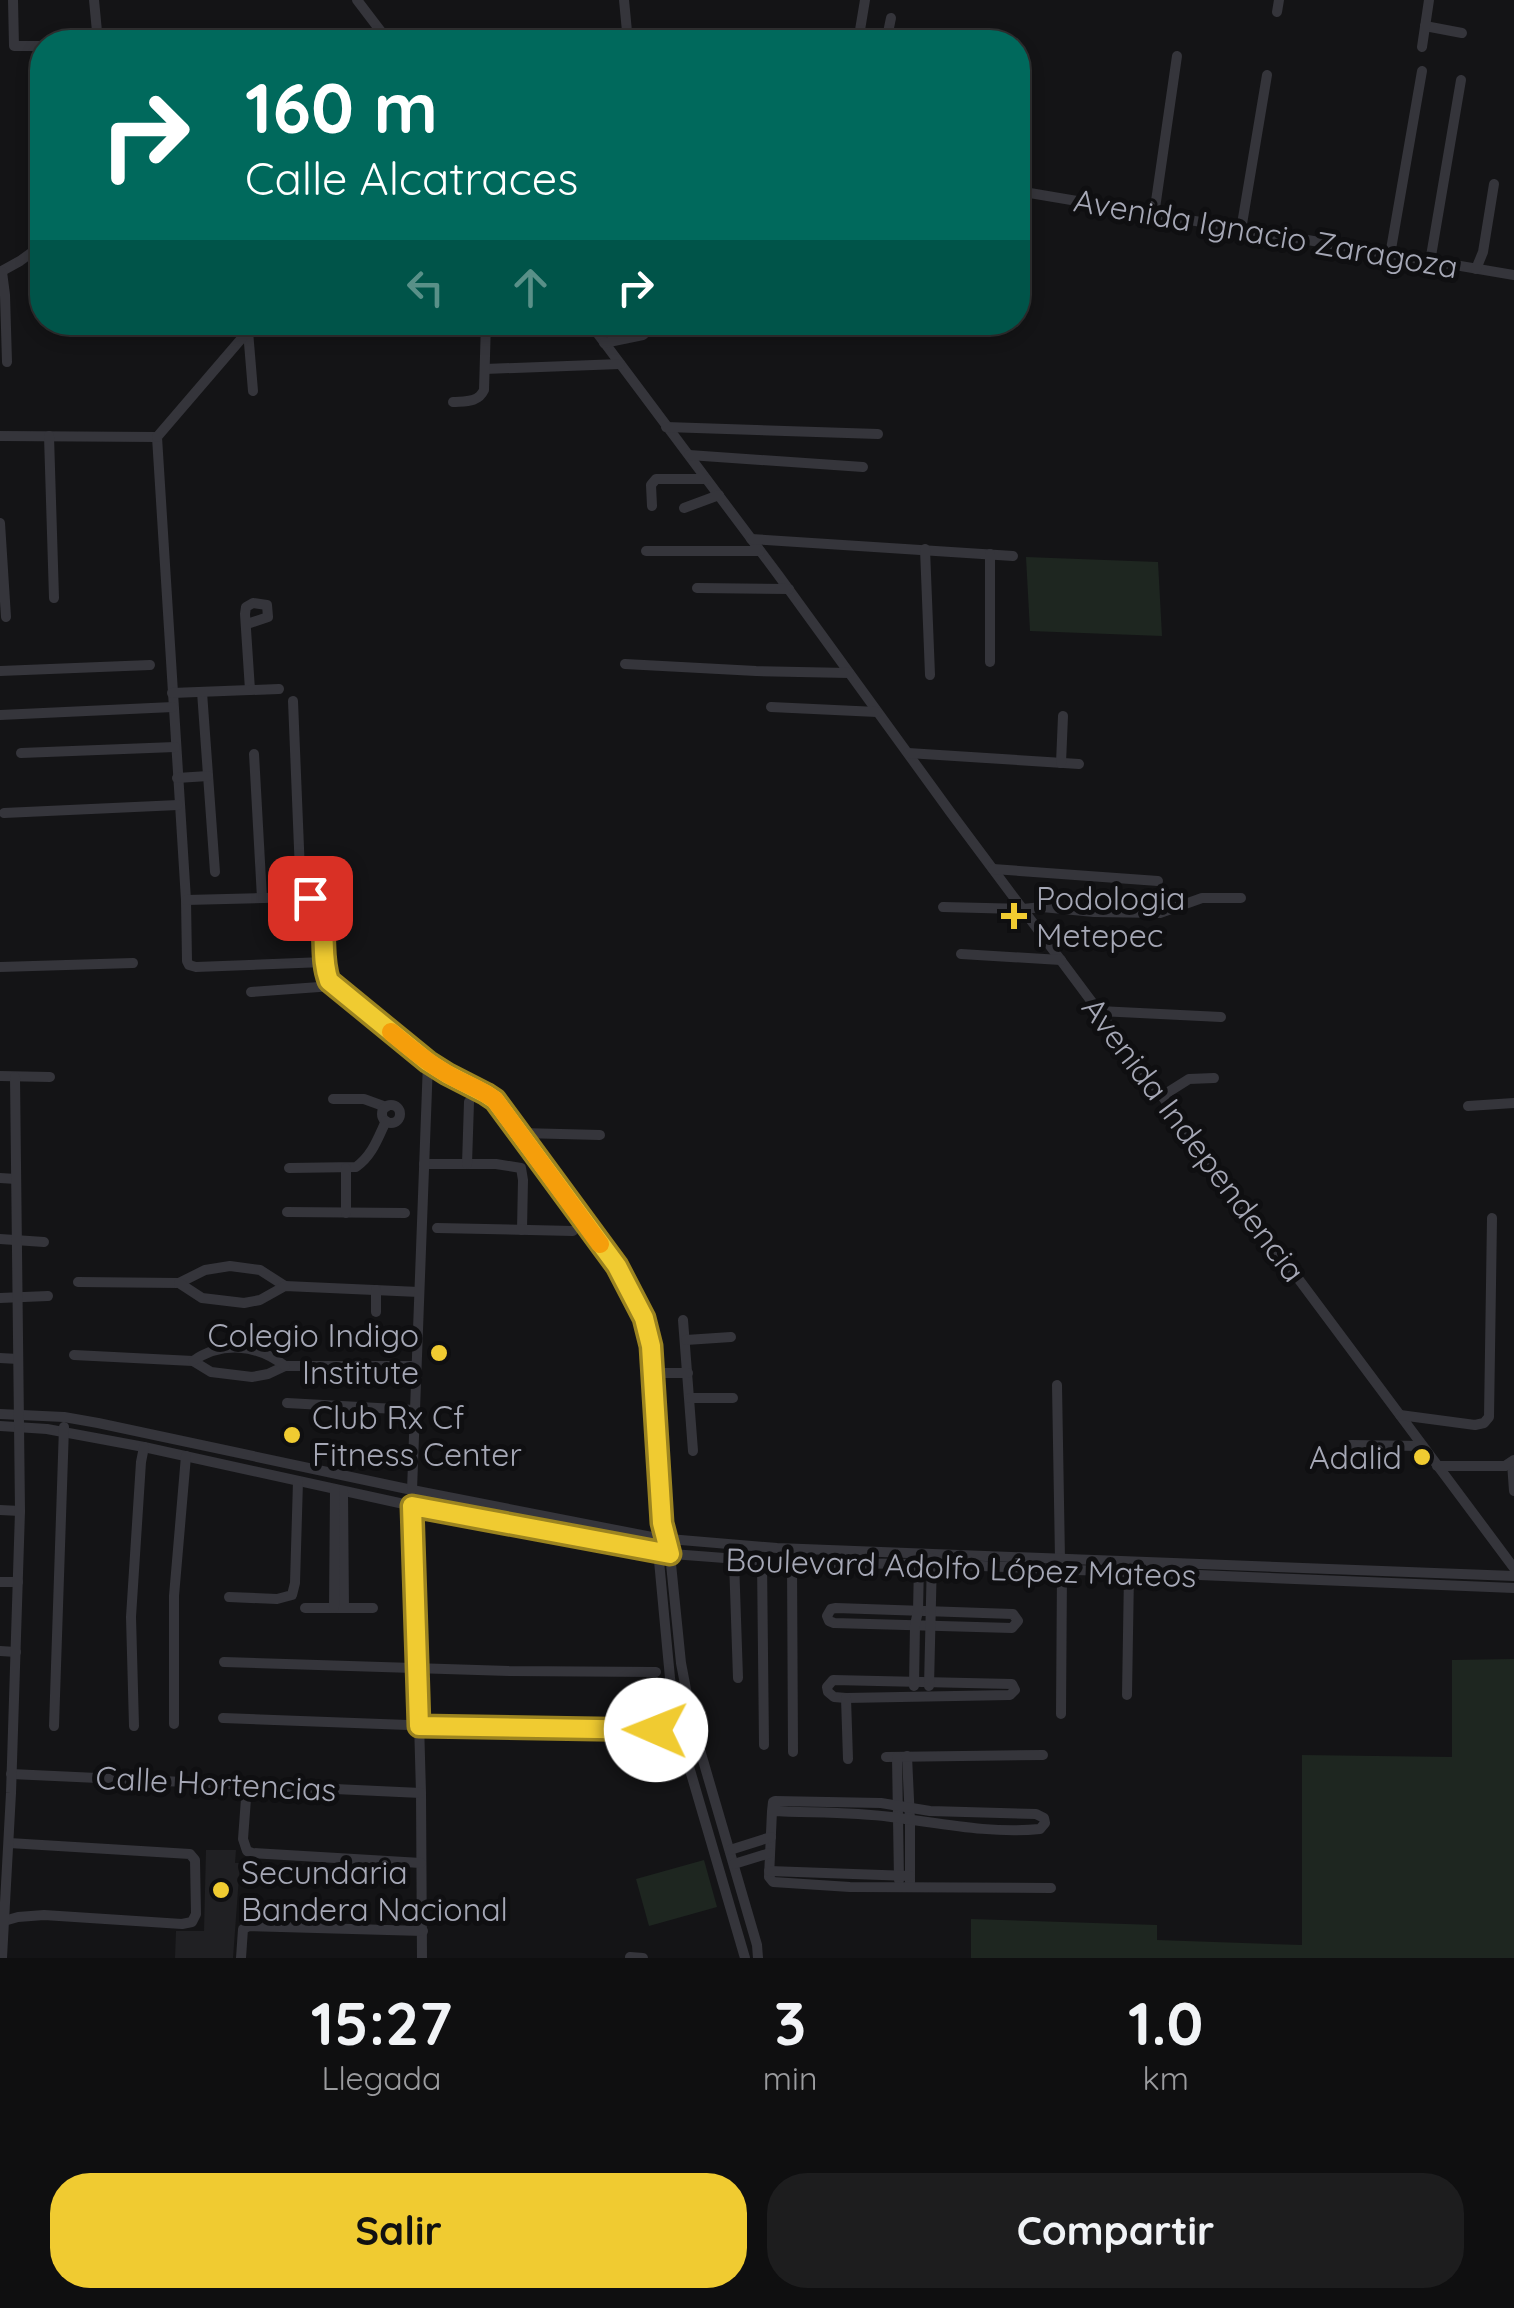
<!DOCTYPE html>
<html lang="es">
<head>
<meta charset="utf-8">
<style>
  :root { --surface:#0f0f10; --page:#1d1d1e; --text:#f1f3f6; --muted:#9b9c9f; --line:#2f2f30; --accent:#f0cb31 }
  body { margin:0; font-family:Quicksand,sans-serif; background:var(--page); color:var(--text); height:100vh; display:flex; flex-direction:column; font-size:38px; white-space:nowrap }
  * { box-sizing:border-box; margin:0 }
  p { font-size:32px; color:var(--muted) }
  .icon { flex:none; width:55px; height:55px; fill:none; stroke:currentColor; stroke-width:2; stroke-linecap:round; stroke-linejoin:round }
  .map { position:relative; height:1958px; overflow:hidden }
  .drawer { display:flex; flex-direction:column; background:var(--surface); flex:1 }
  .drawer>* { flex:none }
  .hud { position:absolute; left:30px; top:30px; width:1000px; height:305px; border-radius:40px; box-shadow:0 5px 15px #0003,0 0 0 2px var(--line); background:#00695c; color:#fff; overflow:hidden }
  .pin { position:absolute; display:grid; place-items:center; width:85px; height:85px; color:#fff; margin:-42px; border-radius:20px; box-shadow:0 5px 15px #0006 }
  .me { position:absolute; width:110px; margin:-55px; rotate:271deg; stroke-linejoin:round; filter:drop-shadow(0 0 8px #0008) }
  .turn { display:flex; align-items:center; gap:35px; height:210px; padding:0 50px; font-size:45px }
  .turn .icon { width:130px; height:130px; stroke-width:2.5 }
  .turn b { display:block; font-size:70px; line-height:85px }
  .lanes { display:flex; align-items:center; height:95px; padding:0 50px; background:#0003; justify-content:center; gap:50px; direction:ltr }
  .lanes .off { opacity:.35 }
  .eta { display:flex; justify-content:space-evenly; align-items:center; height:170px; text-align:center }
  .eta b { font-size:60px; font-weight:700; line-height:70px }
  .action { display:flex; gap:20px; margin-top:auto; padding:20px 50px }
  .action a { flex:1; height:115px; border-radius:40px; background:var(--accent); color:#111; font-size:40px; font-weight:700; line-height:115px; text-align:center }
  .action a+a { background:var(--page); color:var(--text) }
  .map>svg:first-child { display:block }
  .built { fill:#202023 }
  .green { fill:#1e2620 }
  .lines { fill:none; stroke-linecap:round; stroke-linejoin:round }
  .minor { stroke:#35353b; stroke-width:10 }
  .route-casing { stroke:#9c8420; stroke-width:25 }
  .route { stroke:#f0cb31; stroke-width:18 }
  .slow { stroke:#f59e0b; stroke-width:18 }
  .poi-dot { fill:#f0cb31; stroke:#0f0f11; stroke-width:4 }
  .labels { text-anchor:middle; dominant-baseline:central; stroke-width:10; stroke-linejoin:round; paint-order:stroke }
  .street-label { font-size:32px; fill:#a6a8b6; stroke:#0f0f11 }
  .poi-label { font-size:32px; fill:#a6a8b6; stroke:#0f0f11; text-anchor:start }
</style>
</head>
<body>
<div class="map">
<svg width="1514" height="1958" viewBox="0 0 1514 1958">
  <rect width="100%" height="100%" fill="#141416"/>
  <polygon class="built" points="206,1850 236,1850 235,1863 240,1863 233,1958 175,1958 176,1931 204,1931"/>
  <g class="green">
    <polygon points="1026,557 1158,562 1162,636 1030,631"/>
    <polygon points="1514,1659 1514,1958 971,1958 971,1919 1157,1925 1157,1940 1302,1945 1302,1755 1452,1757 1452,1660"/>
    <polygon points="704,1860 717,1907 649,1926 636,1879"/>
  </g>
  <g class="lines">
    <g class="minor">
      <polyline points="13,0 14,46 42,46"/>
      <polyline points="94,0 98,42"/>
      <polyline points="357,0 389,42"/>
      <polyline points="624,0 628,42"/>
      <polyline points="1277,12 1279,0"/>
      <polyline points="1425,26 1462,33"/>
      <polyline points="128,33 129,42"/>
      <polyline points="858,42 865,0"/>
      <polyline points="886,42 891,18"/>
      <polyline points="1422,47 1429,0"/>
      <polyline points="1018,191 1514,275"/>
      <polyline points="1154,215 1177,56"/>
      <polyline points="1241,230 1267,75"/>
      <polyline points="1390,255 1422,71"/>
      <polyline points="1430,262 1461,80"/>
      <polyline points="1476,269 1483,252 1494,184"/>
      <polyline points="0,272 20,261 42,245"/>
      <polyline points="2,272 5,295 7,362"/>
      <polyline points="369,322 426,324"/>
      <polyline points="589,322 779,576 951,813 1514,1568"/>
      <polyline points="248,331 253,391"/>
      <polyline points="604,343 643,335 646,332 646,322"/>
      <polyline points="485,369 620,364"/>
      <path d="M453,402C465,401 478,403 484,390L486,322"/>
      <polyline points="666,427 878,434"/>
      <polyline points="0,436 157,437"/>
      <polyline points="49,436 54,598"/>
      <polyline points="157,437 186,900 187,961 189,965 196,967 324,962"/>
      <polyline points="157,437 248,331 252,322"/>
      <polyline points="689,455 863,467"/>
      <polyline points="652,506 651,485 656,479 706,479"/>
      <polyline points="684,508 719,495"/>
      <polyline points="0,523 6,617"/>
      <polyline points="751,539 1013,556"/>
      <polyline points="925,549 930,675"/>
      <polyline points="646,551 760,551"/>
      <polyline points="990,554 990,662"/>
      <polyline points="697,588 789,589"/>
      <polyline points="247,624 268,617 267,605 253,603 246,607 245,614 250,690"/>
      <polyline points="625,664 756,671 849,673"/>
      <polyline points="0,671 150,665"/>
      <polyline points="202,692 215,872"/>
      <polyline points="172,693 279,689"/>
      <polyline points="293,701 301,897"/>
      <polyline points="771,707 877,712"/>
      <polyline points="0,715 173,707"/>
      <polyline points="21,753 175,747"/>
      <polyline points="908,753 1079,764"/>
      <polyline points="254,754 262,898"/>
      <polyline points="1061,763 1063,716"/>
      <polyline points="177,778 208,776"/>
      <polyline points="4,813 178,805"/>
      <polyline points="993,869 1158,881"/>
      <path d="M186,900L301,897L316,901C329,925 318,956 329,981L428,1062L447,1074L486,1093L495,1101L617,1266C632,1292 643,1317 651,1346L661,1523L670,1554L681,1663L693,1726L757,1945L758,1958"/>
      <polyline points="943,907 1023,909 1042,907 1094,912 1160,913 1202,898 1241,898"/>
      <polyline points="961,954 1061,960"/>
      <polyline points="0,967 133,963"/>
      <polyline points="251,992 333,986"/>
      <polyline points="1099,1011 1221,1017"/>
      <polyline points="0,1076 50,1077"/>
      <polyline points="1162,1096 1189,1079 1214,1078"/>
      <polyline points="333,1099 364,1099 386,1107"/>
      <circle cx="391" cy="1114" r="9"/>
      <polyline points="1468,1106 1514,1103"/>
      <polyline points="521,1133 600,1135"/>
      <polyline points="424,1164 496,1164 521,1168 523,1180 522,1230"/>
      <polyline points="467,1164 469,1102"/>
      <path d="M289,1168L356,1167C372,1156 378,1138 386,1121"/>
      <polyline points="0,1178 16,1179"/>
      <polyline points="287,1212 405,1213"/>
      <polyline points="346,1213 346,1168"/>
      <polyline points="437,1228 573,1231"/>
      <polyline points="0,1239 44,1242"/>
      <polyline points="78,1282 179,1283 205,1270 230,1266 260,1270 285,1286"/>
      <polyline points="179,1283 202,1298 244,1303 260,1300 285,1286 419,1292"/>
      <polyline points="0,1298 48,1296"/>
      <polyline points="376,1312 376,1290"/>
      <polyline points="683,1320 693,1451"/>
      <polyline points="686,1340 731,1337"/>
      <polyline points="74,1355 193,1361 211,1372 252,1377 268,1374 285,1366 416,1366"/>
      <polyline points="0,1358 18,1359"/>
      <path d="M193,1361C222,1341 257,1344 285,1366"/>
      <polyline points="654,1373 688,1373"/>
      <polyline points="1057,1385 1060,1559"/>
      <polyline points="690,1398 733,1398"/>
      <polyline points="287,1403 414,1410"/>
      <polyline points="0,1414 64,1417 98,1423 412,1490 657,1538 777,1548 1514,1576"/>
      <polyline points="1400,1415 1475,1425 1484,1423 1489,1417 1492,1218"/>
      <polyline points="0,1426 47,1429 144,1447 413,1506 659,1553 792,1563 932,1564 1514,1588"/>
      <polyline points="1351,1445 1422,1446"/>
      <polyline points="1512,1463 1514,1491"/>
      <polyline points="1437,1466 1505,1466 1514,1460"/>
      <polyline points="412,1490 428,1062"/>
      <polyline points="343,1491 344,1608"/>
      <polyline points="413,1506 421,1793 422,1958"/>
      <polyline points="0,1510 20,1511"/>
      <polyline points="658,1550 670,1678 678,1729 745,1958"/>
      <polyline points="734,1560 738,1678"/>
      <polyline points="762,1561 764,1745"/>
      <polyline points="792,1563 793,1752"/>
      <polyline points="0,1582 18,1582"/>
      <polyline points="229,1597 277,1599 292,1595 295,1583 298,1481"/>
      <polyline points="305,1608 373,1608"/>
      <polyline points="334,1608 335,1489"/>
      <polygon points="836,1608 1013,1614 1018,1621 1012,1628 834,1623 829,1621 827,1616 831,1609"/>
      <polyline points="0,1651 16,1652"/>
      <polyline points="224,1662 509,1671 656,1672"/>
      <polygon points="833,1680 1012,1684 1015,1690 1010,1695 846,1698 834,1697 828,1692 827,1687"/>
      <polyline points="914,1686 915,1625 918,1611 919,1564"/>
      <polyline points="929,1686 932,1558"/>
      <polyline points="1127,1695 1129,1573"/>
      <polyline points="846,1698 848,1759"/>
      <polyline points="1061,1714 1062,1570"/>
      <polyline points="223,1718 408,1725 656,1730"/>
      <polyline points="174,1724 174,1596 186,1456"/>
      <polyline points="54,1726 64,1427"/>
      <polyline points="134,1726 131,1617 141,1462 144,1447"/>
      <polyline points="907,1756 910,1821 910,1882"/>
      <polyline points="886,1757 1043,1755"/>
      <polyline points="897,1757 899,1880"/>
      <polyline points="11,1774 421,1793"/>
      <polyline points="247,1785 243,1839 247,1851 252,1853 421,1863"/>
      <path d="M772,1811C811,1813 852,1812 891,1817C940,1823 990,1834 1040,1829L1045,1823L1044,1818L1036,1814L930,1811L881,1803L775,1801L773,1802L772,1811L769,1877L773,1882L850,1887L1051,1888"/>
      <polyline points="730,1850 771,1837"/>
      <polyline points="734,1864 770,1853"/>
      <polyline points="769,1871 910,1876"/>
      <polyline points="4,1921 18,1917 44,1915 182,1924 192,1922 196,1914 195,1860 190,1854 9,1843"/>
      <polyline points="630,1957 643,1958"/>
      <polyline points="2,1958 11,1793 20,1511 15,1077"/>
      <polyline points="241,1958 243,1929 249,1926 423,1931"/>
    </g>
  </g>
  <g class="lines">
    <defs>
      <path id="route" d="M310,898L316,901C329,925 319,955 329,981L428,1062L447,1074L486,1094L495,1100L617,1266L644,1318L651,1346L662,1523L670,1554L412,1506L419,1726L656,1730"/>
    </defs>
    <use href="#route" class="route-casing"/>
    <use href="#route" class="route"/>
    <path class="slow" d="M391,1032C408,1046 425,1061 444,1072C461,1083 480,1088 495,1100L600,1244"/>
  </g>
  <g class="poi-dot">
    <path d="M1009 901h10v10h10v10h-10v10h-10v-10h-10v-10h10z"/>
    <circle cx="439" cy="1353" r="10"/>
    <circle cx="292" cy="1435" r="10"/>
    <circle cx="1422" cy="1457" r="10"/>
    <circle cx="221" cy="1890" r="10"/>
  </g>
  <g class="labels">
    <g class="street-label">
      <text transform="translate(1266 233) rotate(10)">Avenida Ignacio Zaragoza</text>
      <text transform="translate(1194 1139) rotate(53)">Avenida Independencia</text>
      <text transform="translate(961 1567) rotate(2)">Boulevard Adolfo López Mateos</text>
      <text transform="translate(216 1783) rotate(3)">Calle Hortencias</text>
    </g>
    <g class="poi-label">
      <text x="1036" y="898">Podologia<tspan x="1036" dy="37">Metepec</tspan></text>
      <text x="419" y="1335" text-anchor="end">Colegio Indigo<tspan x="419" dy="37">Institute</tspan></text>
      <text x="312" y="1417">Club Rx Cf<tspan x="312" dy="37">Fitness Center</tspan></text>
      <text x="1402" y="1457" text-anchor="end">Adalid</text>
      <text x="241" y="1872">Secundaria<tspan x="241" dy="37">Bandera Nacional</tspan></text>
    </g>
  </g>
</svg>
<div class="pin" style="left:310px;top:898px;background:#d93025"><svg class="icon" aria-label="arrive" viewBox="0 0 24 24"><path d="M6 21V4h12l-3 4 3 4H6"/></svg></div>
<svg class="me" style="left:656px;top:1730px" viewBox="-20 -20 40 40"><circle r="19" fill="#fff"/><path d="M0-13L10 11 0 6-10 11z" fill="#f0cb31"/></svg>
<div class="hud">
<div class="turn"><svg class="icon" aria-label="right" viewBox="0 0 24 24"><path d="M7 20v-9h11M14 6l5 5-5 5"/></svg><div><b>160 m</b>Calle Alcatraces</div></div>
<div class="lanes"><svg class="icon off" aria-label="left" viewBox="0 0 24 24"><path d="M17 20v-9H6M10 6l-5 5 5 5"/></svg><svg class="icon off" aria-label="ahead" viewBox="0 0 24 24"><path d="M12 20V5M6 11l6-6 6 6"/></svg><svg class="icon" aria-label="right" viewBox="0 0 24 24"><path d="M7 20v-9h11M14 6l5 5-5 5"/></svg></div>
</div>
</div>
<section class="drawer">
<div class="eta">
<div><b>15:27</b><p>Llegada</p></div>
<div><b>3</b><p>min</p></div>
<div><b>1.0</b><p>km</p></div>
</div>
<div class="action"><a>Salir</a><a>Compartir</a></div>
</section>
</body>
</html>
